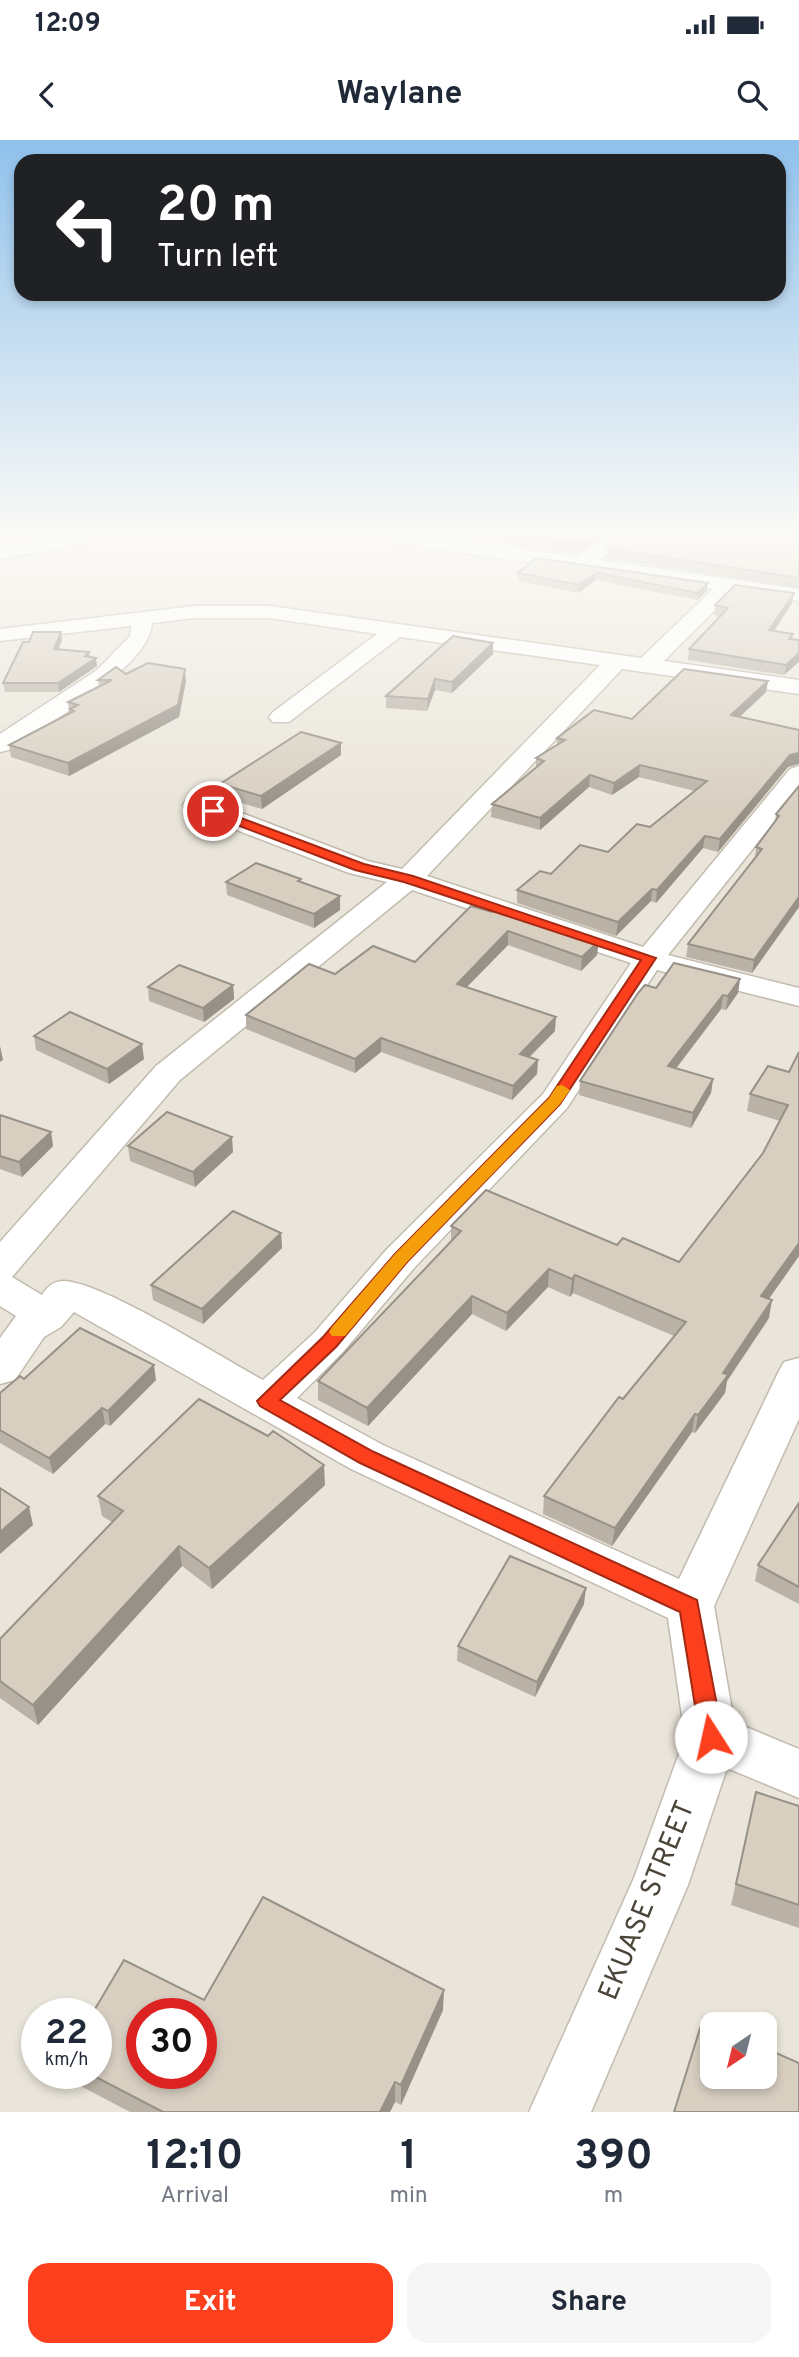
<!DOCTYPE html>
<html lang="en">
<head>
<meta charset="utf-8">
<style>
  :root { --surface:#fff; --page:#f6f6f7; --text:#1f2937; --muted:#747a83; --accent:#fc3f1d }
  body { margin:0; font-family:Overpass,sans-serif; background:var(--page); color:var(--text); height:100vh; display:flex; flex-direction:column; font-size:26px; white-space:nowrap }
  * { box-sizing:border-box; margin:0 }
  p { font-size:23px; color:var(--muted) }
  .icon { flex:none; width:38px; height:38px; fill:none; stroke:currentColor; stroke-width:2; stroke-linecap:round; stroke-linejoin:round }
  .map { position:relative; height:1972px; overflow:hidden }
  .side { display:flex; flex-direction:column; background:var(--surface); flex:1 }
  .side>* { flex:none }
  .guide { position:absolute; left:14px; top:14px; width:772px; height:147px; border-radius:21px; box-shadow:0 4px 10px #0003; background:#202124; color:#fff; overflow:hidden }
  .needle { width:46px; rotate:215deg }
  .buttons { position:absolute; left:700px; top:1872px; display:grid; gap:14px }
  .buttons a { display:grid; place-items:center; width:77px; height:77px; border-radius:14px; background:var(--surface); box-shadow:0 4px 10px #0003; font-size:35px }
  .speed { position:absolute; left:21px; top:1858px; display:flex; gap:14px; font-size:35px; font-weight:700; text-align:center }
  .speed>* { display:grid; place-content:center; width:91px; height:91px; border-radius:50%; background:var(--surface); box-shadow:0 4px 10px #0003; line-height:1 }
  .speed small { font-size:18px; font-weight:400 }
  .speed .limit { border:10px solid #d22; background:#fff; color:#111 }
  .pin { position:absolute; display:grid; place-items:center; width:60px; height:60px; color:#fff; margin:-30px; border:4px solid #fff; border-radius:50%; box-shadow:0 2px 7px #0007 }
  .me { position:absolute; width:77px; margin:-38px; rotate:350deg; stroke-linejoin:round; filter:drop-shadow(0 0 5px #0008) }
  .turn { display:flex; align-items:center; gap:24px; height:147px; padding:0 28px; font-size:32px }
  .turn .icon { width:91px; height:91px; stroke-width:2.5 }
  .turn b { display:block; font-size:49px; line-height:60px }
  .eta { display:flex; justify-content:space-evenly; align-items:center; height:119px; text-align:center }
  .eta b { font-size:42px; font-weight:700; line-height:49px }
  .action { display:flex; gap:14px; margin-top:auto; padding:14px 28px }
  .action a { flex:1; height:80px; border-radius:21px; background:var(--accent); color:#fff; font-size:28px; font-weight:700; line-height:80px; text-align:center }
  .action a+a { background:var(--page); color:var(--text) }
  .status { display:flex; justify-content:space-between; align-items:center; height:49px; padding:0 35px; background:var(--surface); direction:ltr }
  .status svg { height:19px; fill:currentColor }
  header { display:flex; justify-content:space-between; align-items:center; height:91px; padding:0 28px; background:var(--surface); font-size:32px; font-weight:700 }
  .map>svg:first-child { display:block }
  .residential { fill:#eae5da; fill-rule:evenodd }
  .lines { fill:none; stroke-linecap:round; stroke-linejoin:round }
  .street-casing { stroke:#c2bbae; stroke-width:3 }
  .street { fill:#fff; fill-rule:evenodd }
  .wall { fill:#bab2a6 }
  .shaded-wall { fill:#979187 }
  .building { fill:#d8cfc1; stroke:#979187; stroke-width:2; fill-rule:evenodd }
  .route { fill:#fc3f1d; stroke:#a42913; stroke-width:2 }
  .slow { fill:#f59e0b }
  .labels { text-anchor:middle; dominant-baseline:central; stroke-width:7; stroke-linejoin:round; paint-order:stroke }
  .near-street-label { font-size:28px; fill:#4b4439; stroke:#fff }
</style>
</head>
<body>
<div class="status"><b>12:09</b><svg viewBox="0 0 49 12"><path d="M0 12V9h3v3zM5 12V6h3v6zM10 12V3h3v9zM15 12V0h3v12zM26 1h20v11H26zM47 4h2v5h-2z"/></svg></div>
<header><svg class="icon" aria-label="back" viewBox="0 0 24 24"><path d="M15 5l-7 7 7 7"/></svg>Waylane<svg class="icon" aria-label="search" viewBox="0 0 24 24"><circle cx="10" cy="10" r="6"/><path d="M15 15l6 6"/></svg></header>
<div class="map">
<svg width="799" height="1972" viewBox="0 0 799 1972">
  <rect width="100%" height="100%" fill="#f6f3ec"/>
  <path class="residential" d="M0,394H799V1972H0ZM37,1874H96V1934H37ZM142,1874H201V1934H142ZM712,1885H765V1937H712Z"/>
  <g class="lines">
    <defs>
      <g id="street">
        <polygon points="72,394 115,394 106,400 0,419 0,407"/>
        <path d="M364,394H416L576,417L615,394H638L599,420L799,449V461L733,452L664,521L799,540V554L622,529L427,736L643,807L790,629L799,626V651L668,815L799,848V866L657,830L567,968L415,1127L343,1212L297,1258L383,1305L679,1439L778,1233L784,1222L799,1218V1279L714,1466L734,1582L799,1609V1658L727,1628L688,1745L591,1972H529L634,1738L685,1597L668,1478L351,1329L74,1172L61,1187L44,1197L15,1240L0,1244V1198L16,1176L0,1166V1102L156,926L387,742L349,733L187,671L183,665L187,659H205L368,721L402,729L600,525L400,497L289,582H273L269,577L273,572L377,494L270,478H194L152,483C151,526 44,586 9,610L0,612V594L97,530L130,496L131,486L0,501V489L194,466H270L641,518L713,449L373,400ZM412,750L631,823L543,954L387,1109L315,1192L263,1240C222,1218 103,1142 64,1141C53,1141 47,1147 42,1155L12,1137L180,940Z"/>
      </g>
    </defs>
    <use href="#street" class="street-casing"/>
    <use href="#street" class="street"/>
  </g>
  <g class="wall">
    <polygon points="136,394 176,394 176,396 144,400"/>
    <polygon points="444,394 609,394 575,414"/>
    <polygon points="799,394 799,448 606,418 607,408"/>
    <polygon points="536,418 707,451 697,460 596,440 578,453 518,441 518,433"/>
    <polygon points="792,463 774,491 793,494 784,535 688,520 689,509 720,476 714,475 715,465"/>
    <polygon points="62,500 58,510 89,517 97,526 59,552 5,552 3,543"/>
    <polygon points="493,503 493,514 452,553 435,550 427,571 386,568 386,556"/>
    <polygon points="126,534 186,541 179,577 69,636 11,617 9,605 69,573 68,562 99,547 98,540"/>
    <polygon points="768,541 766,552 739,577 788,627 718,712 703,708 656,763 651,761 616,796 517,763 517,750 551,734 608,712 650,687 695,651 639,637 612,655 589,647 540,690 491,677 492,664 536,627 536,618 557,605 557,598 632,579"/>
    <polygon points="341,615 262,669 221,657 220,644"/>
    <polygon points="799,646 799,767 752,833 686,817 688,804 755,717 756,707 775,681 776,674"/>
    <polygon points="301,739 301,742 340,756 340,770 314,788 227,755 226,742"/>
    <polygon points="471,766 597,815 581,831 508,805 467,847 555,891 530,917 538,920 537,934 512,960 381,912 355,933 246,889 246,875 335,834 415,822"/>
    <polygon points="740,839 738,853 726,870 721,869 676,929 713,939 711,953 691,988 579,955 580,941 656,848"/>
    <polygon points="233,845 234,859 204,882 149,861 148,847"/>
    <polygon points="34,896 144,919 109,944 36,910"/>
    <polygon points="789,932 799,1116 769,1159 769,1178 727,1241 725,1253 695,1293 692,1292 612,1406 543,1374 544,1356 674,1196 573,1153 570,1157 548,1147 506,1191 472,1174 368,1286 318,1260 318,1241 451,1102 451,1086 617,1105 679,1122 763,1013 780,981 747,971 750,954"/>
    <polygon points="0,975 51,992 53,1006 22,1037 0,1029"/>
    <polygon points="128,1006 233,1012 195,1047 130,1021"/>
    <polygon points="281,1093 282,1108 203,1184 153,1160 151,1145"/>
    <polygon points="24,1239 156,1240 110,1286 105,1284 53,1334 0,1303 0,1253"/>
    <polygon points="325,1345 212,1449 182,1426 38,1585 0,1558 0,1499 112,1382 102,1376 98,1356"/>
    <polygon points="799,1363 799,1464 755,1441 758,1425"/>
    <polygon points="584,1464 535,1557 457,1521 458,1506"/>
    <polygon points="756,1652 799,1666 799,1788 731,1765"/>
    <polygon points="204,1860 443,1870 401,1965 395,1962 390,1972 130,1972 71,1941 69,1934 96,1934"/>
  </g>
  <g class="shaded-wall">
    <polygon points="148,394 176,394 176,396 144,400 143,395"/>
    <polygon points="593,394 609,394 575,414 576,404"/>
    <polygon points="597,433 596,440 578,453 579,445"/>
    <polygon points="708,443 707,451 697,460 698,453"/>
    <polygon points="794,453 792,463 768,500 769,490"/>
    <polygon points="61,492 62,500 55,518 54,509"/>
    <polygon points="493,503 493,514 452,553 452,542"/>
    <polygon points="89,512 90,520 96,518 97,526 59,552 58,543"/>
    <polygon points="799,513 799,522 784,535 786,525"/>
    <polygon points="185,529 186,541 179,577 69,636 68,623"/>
    <polygon points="435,539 435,550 427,571 428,559"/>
    <polygon points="768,541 766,552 729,587 731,575"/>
    <polygon points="341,603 341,615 262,669 261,656"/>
    <polygon points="799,613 799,624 788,627 718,712 720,699 790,615"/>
    <polygon points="640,625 639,637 612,655 614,643"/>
    <polygon points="590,635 589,647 540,690 540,678"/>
    <polygon points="705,696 703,708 656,763 657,750"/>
    <polygon points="652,749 651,761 616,796 618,782"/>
    <polygon points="340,756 340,770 314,788 314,774"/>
    <polygon points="799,757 799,767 752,833 754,820"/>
    <polygon points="508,791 508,805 457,857 457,844"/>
    <polygon points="599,801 597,815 581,831 582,817"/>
    <polygon points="740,839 738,853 726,870 728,856"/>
    <polygon points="233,845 234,859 204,882 203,868"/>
    <polygon points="723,855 721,869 666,941 668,926"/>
    <polygon points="556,877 555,891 519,927 520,914"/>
    <polygon points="381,898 381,912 355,933 355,919"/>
    <polygon points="142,904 144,919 109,944 107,929"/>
    <polygon points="0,906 3,920 0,922"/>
    <polygon points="538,920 537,934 512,960 513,946"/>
    <polygon points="713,939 711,953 691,988 693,973"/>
    <polygon points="51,992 53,1006 22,1037 19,1022"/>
    <polygon points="232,997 233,1012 195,1047 193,1032"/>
    <polygon points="281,1093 282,1108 203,1184 202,1169"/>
    <polygon points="799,1103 799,1116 758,1174 761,1156"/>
    <polygon points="549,1129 548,1147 506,1191 507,1173"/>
    <polygon points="575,1135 573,1153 570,1157 572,1139"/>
    <polygon points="472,1156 472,1174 368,1286 367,1268"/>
    <polygon points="772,1160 769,1178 727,1241 725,1253 695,1293 698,1275 723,1233"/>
    <polygon points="154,1225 156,1240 110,1286 108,1271"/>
    <polygon points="102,1268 105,1284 53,1334 49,1318"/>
    <polygon points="695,1274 692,1292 612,1406 615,1388"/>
    <polygon points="324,1325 325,1345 212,1449 209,1428"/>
    <polygon points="29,1367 33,1385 0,1414 0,1392"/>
    <polygon points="179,1406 182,1426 38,1585 33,1565"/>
    <polygon points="586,1448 584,1464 535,1557 537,1542"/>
    <polygon points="444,1850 443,1870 401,1965 401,1945"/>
    <polygon points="395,1942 395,1962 390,1972 380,1972"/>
  </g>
  <g class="building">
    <polygon points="509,394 593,394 576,404"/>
    <polygon points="628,394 799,394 799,438 607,408"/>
    <polygon points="536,418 708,443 698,453 597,433 579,445 518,433"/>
    <polygon points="735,445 794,453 769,490 793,494 789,499 799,500 799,513 786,525 689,509 728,468 715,465"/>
    <polygon points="33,492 61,492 54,509 89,512 85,516 96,518 58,543 3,543 23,502 29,502"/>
    <polygon points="453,496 493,503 452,542 435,539 428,559 386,556"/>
    <polygon points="148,523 185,529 178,565 68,623 9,605 74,571 70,569 78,565 68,562 112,540 98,540 116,527 126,534"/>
    <polygon points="684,529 768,541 731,575 799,590 799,613 790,615 720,699 705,696 657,750 652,749 618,782 517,750 540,731 551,734 580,705 608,712 637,684 650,687 707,641 640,625 614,643 590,635 540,678 492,664 544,621 536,618 565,600 557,598 594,570 632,579"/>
    <polygon points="301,592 341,603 261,656 220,644"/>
    <polygon points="799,646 799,757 754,820 688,804 762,709 756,707 779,676 776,674"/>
    <polygon points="256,723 301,739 298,741 340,756 314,774 226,742"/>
    <polygon points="471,766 492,772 497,768 599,801 582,817 508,791 457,844 556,877 520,914 538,920 513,946 381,898 355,919 246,875 309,824 335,834 373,806 415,822"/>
    <polygon points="674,823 740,839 728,856 723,855 668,926 713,939 693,973 580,941 638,853 645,845 656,848"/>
    <polygon points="179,825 233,845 203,868 148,847"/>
    <polygon points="70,872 142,904 107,929 34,896"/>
    <polygon points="799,912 799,1103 761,1156 772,1160 723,1233 728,1235 698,1275 695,1274 615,1388 544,1356 619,1257 623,1259 686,1182 575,1135 572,1139 549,1129 507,1173 472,1156 367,1268 318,1241 461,1091 451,1086 486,1050 617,1105 623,1098 679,1122 763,1013 788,965 750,954 768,926 789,932"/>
    <polygon points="167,972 232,997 193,1032 128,1006"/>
    <polygon points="0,975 51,992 19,1022 0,1016"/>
    <polygon points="233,1071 281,1093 202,1169 151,1145"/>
    <polygon points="80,1188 154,1225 108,1271 102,1268 49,1318 0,1290 0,1253 20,1236 24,1239"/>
    <polygon points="199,1259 268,1296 273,1291 324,1325 209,1428 179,1406 33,1565 0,1541 0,1499 123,1371 98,1356"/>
    <polygon points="0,1348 29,1367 0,1392"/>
    <polygon points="799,1363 799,1447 758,1425"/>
    <polygon points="510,1416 586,1448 537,1542 458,1506"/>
    <polygon points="756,1652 799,1666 799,1765 736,1744"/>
    <path d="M263,1757L444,1850L401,1945L395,1942L380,1972H163L90,1934H96V1874H92L124,1820L204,1860ZM142,1874H201V1934H142Z"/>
    <polygon points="703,1879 714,1885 712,1885 712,1937 765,1937 765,1908 799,1923 799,1972 674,1972"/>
  </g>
  <linearGradient id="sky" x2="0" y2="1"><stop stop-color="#8fc1ec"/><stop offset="0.59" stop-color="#fbfaf6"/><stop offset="1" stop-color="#fbfaf6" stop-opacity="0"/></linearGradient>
  <rect width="799" height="670" fill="url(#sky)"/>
  <polygon class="route" points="208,669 217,669 364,724 413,736 656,818 560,964 407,1122 336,1207 280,1260 374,1312 697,1460 723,1597 720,1605 711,1608 703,1605 700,1597 680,1472 360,1323 260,1266 257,1261 323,1197 395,1114 549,958 641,820 404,742 355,730 208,674"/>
  <polygon class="slow" points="562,945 570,950 560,964 407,1122 345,1196 332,1196 329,1192 332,1187 395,1114 549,958 557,946"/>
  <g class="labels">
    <g class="near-street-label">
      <text transform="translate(648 1761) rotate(-68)">EKUASE STREET</text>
    </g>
  </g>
</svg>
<div class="buttons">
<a><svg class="needle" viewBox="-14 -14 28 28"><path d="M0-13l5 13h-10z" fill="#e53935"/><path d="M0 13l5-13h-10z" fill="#747a83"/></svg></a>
</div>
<div class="speed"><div>22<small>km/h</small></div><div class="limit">30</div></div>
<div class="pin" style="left:213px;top:671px;background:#d93025"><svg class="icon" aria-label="arrive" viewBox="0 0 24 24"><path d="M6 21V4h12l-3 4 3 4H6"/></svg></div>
<svg class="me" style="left:711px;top:1597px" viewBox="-20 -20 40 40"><circle r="19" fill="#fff"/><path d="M0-13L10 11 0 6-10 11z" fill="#fc3f1d"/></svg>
<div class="guide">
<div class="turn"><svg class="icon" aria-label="left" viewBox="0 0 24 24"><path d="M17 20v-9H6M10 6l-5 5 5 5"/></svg><div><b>20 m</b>Turn left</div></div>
</div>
</div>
<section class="side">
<div class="eta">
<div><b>12:10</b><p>Arrival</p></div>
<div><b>1</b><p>min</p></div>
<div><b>390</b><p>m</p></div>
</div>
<div class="action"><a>Exit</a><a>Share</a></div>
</section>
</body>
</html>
